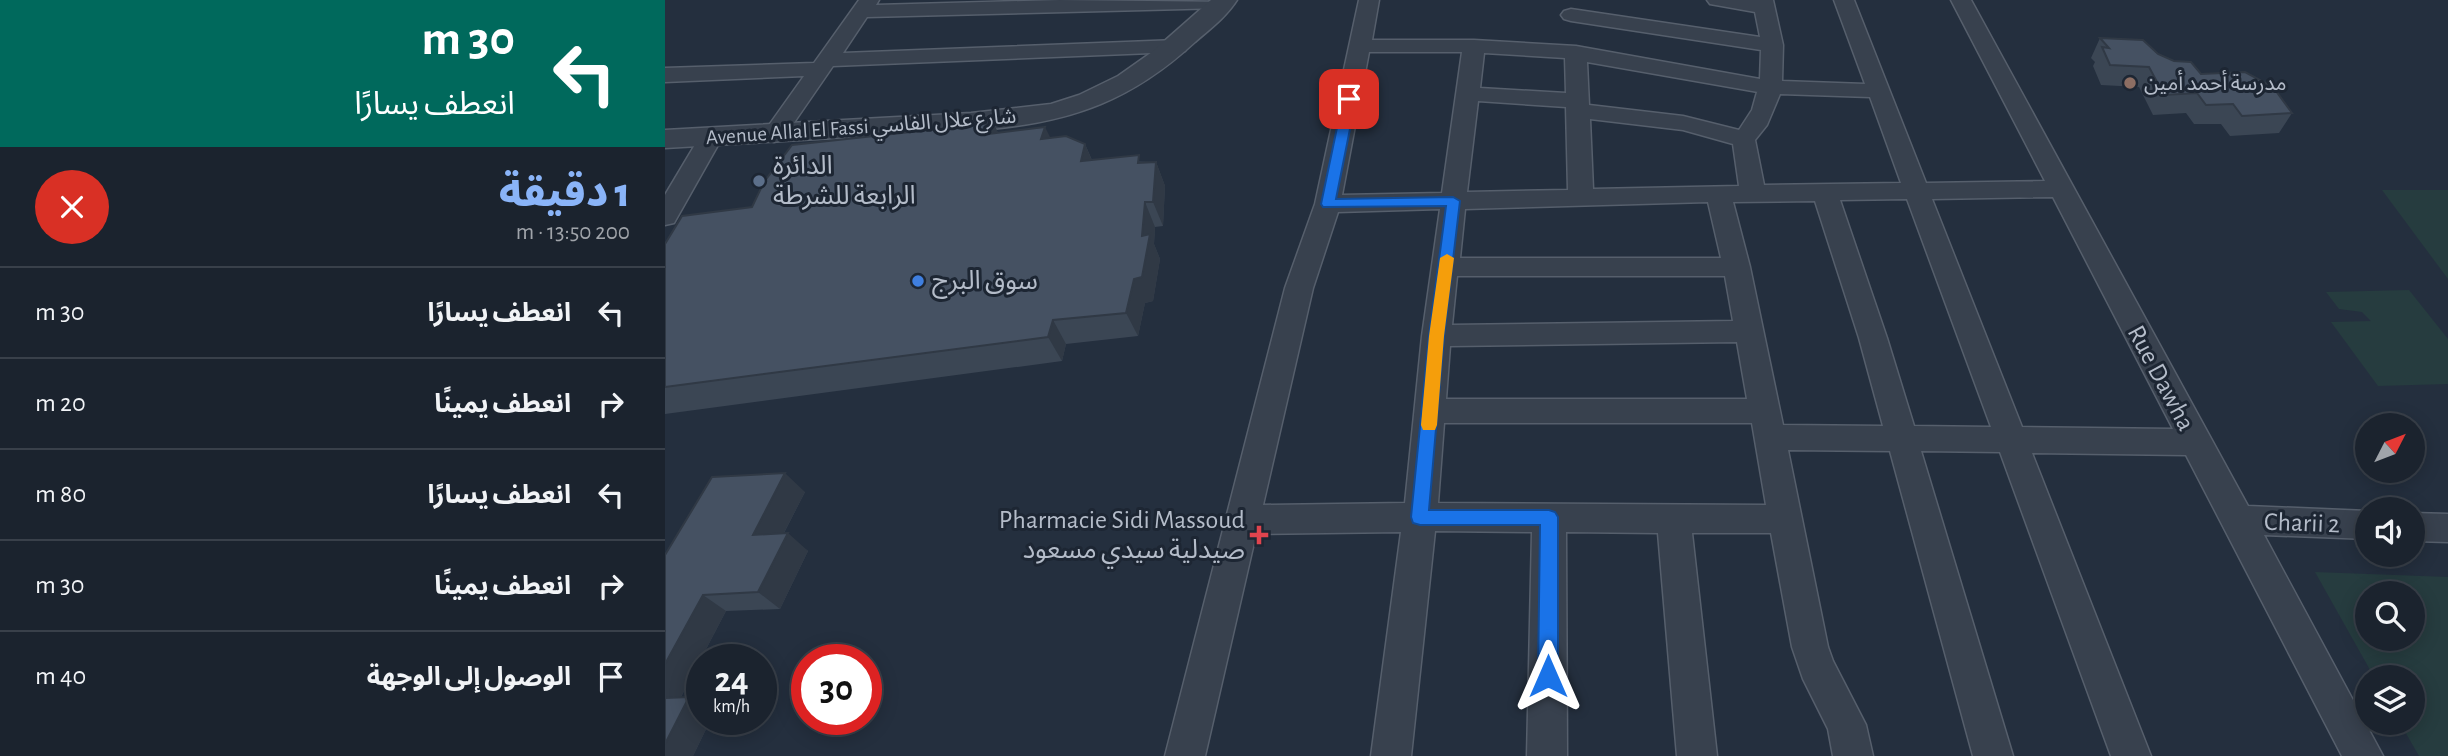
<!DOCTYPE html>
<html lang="ar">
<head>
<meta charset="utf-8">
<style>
  :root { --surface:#1b232e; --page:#242b36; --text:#f1f3f6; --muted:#a0a4aa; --line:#39404a; --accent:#8ab4f8 }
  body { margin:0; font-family:"Alegreya Sans","Noto Sans Arabic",sans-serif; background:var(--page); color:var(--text); direction:rtl; height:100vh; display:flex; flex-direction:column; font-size:26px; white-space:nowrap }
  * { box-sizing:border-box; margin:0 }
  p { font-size:23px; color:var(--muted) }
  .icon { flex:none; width:38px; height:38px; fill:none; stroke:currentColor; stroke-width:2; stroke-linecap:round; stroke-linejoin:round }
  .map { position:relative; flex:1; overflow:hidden; direction:ltr }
  .details { display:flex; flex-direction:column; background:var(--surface); width:665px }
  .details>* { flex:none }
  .banner { background:#00695c; color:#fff; overflow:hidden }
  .needle { width:46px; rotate:48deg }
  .fabs { position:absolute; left:1690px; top:413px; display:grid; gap:14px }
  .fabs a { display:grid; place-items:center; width:70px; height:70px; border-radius:50%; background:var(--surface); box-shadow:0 4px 18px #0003,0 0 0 2px var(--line); font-size:35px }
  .speed { position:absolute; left:21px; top:644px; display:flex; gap:14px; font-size:35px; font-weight:700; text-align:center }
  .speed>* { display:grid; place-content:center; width:91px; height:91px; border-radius:50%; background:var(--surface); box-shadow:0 4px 18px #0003,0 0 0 2px var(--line); line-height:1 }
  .speed small { font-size:18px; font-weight:400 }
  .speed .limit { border:10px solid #d22; background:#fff; color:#111 }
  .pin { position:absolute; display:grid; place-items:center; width:60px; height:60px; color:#fff; margin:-30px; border-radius:14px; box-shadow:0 4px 10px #0006 }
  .me { position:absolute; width:77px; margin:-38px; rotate:0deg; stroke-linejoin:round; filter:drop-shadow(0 0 5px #0008) }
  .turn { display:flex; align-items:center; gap:24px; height:147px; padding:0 35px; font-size:32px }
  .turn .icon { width:91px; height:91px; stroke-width:2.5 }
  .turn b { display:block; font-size:49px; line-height:60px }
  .round { display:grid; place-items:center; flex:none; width:74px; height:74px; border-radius:37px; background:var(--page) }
  .overview { display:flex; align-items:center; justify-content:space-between; height:119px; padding:0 35px }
  h1 { font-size:42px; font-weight:800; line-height:52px; color:var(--accent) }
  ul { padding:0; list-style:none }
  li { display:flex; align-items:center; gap:21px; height:91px; padding:0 35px; border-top:2px solid var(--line) }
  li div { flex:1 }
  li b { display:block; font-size:26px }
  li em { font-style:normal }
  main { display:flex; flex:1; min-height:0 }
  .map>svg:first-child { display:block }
  .green { fill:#263c3f; fill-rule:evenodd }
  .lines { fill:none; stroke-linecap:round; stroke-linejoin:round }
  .minor-casing { stroke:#565f6c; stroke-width:3 }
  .tertiary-casing { stroke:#565f6c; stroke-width:3 }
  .minor { fill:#38414e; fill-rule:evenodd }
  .tertiary { fill:#38414e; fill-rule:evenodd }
  .wall { fill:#3b4654 }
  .shaded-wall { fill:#303945 }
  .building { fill:#455162; stroke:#303945; stroke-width:2 }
  .route { fill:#1a73e8; stroke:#114b97; stroke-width:2 }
  .slow { fill:#f59e0b }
  .education-dot { fill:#8d6e63; stroke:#1d2633; stroke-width:2.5 }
  .service-dot { fill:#5c6f8a; stroke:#1d2633; stroke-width:2.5 }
  .shop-dot { fill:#3f7fe0; stroke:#1d2633; stroke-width:2.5 }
  .health-dot { fill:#e0444e; stroke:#1d2633; stroke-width:2.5 }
  .labels { text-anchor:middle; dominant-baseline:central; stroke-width:6; stroke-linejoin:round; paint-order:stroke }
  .far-poi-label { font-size:21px; fill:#b4bcc9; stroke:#1d2633; text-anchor:start }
  .far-street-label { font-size:21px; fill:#b4bcc9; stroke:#1d2633 }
  .poi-label { font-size:26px; fill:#b4bcc9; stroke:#1d2633; text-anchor:start }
  .street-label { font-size:26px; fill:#b4bcc9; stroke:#1d2633 }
</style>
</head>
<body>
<main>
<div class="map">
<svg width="1783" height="756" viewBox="0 0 1783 756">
  <rect width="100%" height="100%" fill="#242f3e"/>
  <g class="green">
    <polygon points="1717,190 1783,190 1783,279"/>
    <polygon points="1744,290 1783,339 1783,384 1713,386 1666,322 1706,321 1697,312 1674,309 1661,292"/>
    <path d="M1650,572L1783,577V756H1754L1735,723H1748V677H1709ZM1703,593H1748V639H1703Z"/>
  </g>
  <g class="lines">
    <defs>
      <g id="minor">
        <polygon points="194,0 214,0 211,5 394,0 569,2 566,6 559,8 202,17 178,53 512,40 520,41 523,46 520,51 512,52 168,66 117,140 109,142 101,140 97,135 139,76 0,82 0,68 149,63"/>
        <path d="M694,0H714L707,40H809L911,46L1095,79L1096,50L906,21L899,19L896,15L899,11L906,9L1095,37L1090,12L1045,4L1042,0H1108L1118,45L1117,81L1200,84L1169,0H1189L1261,183L1380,181L1286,0H1306L1583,506L1703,511V539L1599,535L1718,756H1677L1521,455L1367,453L1486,756H1446L1335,452L1256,451L1348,756H1308L1225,451L1123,450L1163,647L1168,661L1201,725L1208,756H1168L1163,729L1138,679L1127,647L1106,533H1027L1052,756H1012L993,533L901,532L902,756H862L867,532L770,531L746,756H706L736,532L591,534L540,756H500L620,288L650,204ZM704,52H797L777,193L677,195ZM819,53L900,58L901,93L815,88ZM922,62L1093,92H1092L1087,110L1074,130L1018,116L924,105ZM1115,94L1205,97L1236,183L1099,185L1090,140L1102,125ZM813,101L901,107L903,190L802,192ZM925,119L1018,130L1068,144L1074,186L928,189ZM1388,197L1508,429L1357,427L1267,199ZM1242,199L1326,427L1249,426L1222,338L1175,200ZM1150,201L1194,338L1218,426L1118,425L1085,267L1068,202ZM1043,202L1056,258H795L800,209ZM775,209L757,336L740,503L598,505L648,288L673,212ZM792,276H1060L1068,321L787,325ZM1072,342L1082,399H781L785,346ZM779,423H1087L1101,505L773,503Z"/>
        <polygon points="45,131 53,133 57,138 9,223 0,225 0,195 37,133"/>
        <polygon points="1748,513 1783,514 1783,542 1748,541"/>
      </g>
      <path id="tertiary" d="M546,0H572C562,16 545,29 530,42C468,99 410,121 326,129L0,148V130L306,113L386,104L414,95L453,76L487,52Z"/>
    </defs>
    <use href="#minor" class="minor-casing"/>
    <use href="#tertiary" class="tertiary-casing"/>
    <use href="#minor" class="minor"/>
    <use href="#tertiary" class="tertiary"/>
  </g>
  <g class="wall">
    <polygon points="1435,38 1493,54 1627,113 1614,133 1565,136 1556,124 1529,124 1521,113 1488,115 1474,87 1436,85 1428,66 1430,62 1426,58"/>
    <polygon points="328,123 333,133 385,138 420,144 427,160 491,162 500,186 498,226 490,227 489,244 495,259 488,301 480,303 473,336 401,344 397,361 0,414 0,244"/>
    <polygon points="47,477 140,492 119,533 143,551 115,609 61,611 16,697 24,697 37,704 37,719 46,719 28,756 0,756"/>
  </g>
  <g class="shaded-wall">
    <polygon points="328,123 341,147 323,134"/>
    <polygon points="380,127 392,151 376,139"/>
    <polygon points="420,144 430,168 416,161"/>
    <polygon points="491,162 500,186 498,226 488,202"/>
    <polygon points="480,202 490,227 489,244 495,259 488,301 480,303 473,336 461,313 477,236"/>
    <polygon points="388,320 401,344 397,361 383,337"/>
    <polygon points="120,473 140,492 109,552 88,535"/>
    <polygon points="123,533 143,551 115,609 93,592"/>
    <polygon points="38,595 61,611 7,714 0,710 0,664"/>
    <polygon points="24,697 37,704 37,719 46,719 28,756 0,756 0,744"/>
  </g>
  <g class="building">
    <polygon points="1435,38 1478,40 1493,54 1509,61 1526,62 1536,74 1580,72 1608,87 1627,113 1577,116 1568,104 1541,105 1532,93 1499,95 1484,67 1445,65 1437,47 1444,48"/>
    <polygon points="328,123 323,134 380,127 376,139 401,136 420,144 416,161 474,155 473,163 491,162 488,202 480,202 477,236 485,234 477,277 469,279 461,313 388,320 383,337 0,387 0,244 17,216 87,207 99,182 127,145"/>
    <polygon points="120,473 88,535 123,533 93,592 38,595 0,664 0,555 47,477"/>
    <polygon points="24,697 0,744 0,698"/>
  </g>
  <polygon class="route" points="684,95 691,99 671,199 788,197 795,201 779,336 764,510 884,510 890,512 893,517 893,676 890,683 883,686 875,683 873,676 875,525 755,525 748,523 746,517 764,336 781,206 658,207 656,204 678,99"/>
  <polygon class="slow" points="782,254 789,258 779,336 772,425 770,430 758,430 756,425 764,336 775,258"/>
  <circle class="education-dot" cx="1465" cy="83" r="7"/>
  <circle class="service-dot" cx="94" cy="181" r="7"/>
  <circle class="shop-dot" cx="253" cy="281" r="7"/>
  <path class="health-dot" d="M590.5 524.5h7v7h7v7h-7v7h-7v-7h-7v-7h7z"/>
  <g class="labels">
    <g class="far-poi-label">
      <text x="1479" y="83">مدرسة أحمد أمين</text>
    </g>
    <g class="far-street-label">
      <text transform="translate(196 127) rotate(-4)">Avenue Allal El Fassi شارع علال الفاسي</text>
    </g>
    <g class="poi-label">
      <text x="108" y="166">الدائرة<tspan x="108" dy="30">الرابعة للشرطة</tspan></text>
      <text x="267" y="281">سوق البرج</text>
      <text x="580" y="520" text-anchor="end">Pharmacie Sidi Massoud<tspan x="580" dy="30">صيدلية سيدي مسعود</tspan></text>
    </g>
    <g class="street-label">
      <text transform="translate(1496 378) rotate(62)">Rue Dawha</text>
      <text transform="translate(1637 523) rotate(2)">Charii 2</text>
    </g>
  </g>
</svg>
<div class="fabs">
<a><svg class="needle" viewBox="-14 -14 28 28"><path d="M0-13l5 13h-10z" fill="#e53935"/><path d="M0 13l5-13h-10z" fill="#a0a4aa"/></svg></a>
<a><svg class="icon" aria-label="sound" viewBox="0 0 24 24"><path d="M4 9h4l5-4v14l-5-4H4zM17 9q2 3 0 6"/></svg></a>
<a><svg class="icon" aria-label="search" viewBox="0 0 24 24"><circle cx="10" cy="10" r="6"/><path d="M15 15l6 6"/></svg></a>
<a><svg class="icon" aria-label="layers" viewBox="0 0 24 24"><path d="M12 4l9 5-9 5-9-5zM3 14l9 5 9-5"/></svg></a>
</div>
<div class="speed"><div>24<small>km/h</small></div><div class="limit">30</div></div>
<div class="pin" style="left:684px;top:99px;background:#d93025"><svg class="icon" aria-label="arrive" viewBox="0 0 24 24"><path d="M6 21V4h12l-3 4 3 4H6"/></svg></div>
<svg class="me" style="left:883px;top:676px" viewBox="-20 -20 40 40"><path d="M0-17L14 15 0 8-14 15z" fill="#1a73e8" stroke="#fff" stroke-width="4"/></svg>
</div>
<section class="details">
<div class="banner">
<div class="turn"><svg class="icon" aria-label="left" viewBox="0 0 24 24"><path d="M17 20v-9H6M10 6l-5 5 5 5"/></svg><div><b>30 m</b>انعطف يسارًا</div></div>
</div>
<div class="overview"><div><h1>1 دقيقة</h1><p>200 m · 13:50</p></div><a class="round" style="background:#d93025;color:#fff"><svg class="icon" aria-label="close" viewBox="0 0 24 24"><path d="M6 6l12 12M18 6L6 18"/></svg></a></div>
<ul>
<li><svg class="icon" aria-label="left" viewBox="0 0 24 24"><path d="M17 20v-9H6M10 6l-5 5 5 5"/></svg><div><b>انعطف يسارًا</b></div><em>30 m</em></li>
<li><svg class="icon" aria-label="right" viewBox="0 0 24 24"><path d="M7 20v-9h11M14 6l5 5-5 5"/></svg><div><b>انعطف يمينًا</b></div><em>20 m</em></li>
<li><svg class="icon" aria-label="left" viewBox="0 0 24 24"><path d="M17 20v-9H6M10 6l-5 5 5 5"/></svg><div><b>انعطف يسارًا</b></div><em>80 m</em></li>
<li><svg class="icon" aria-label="right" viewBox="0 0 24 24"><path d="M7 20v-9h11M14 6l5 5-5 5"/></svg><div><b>انعطف يمينًا</b></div><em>30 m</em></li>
<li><svg class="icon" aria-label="arrive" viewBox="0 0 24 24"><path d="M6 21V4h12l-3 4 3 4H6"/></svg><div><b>الوصول إلى الوجهة</b></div><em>40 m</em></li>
</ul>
</section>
</main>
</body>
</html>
